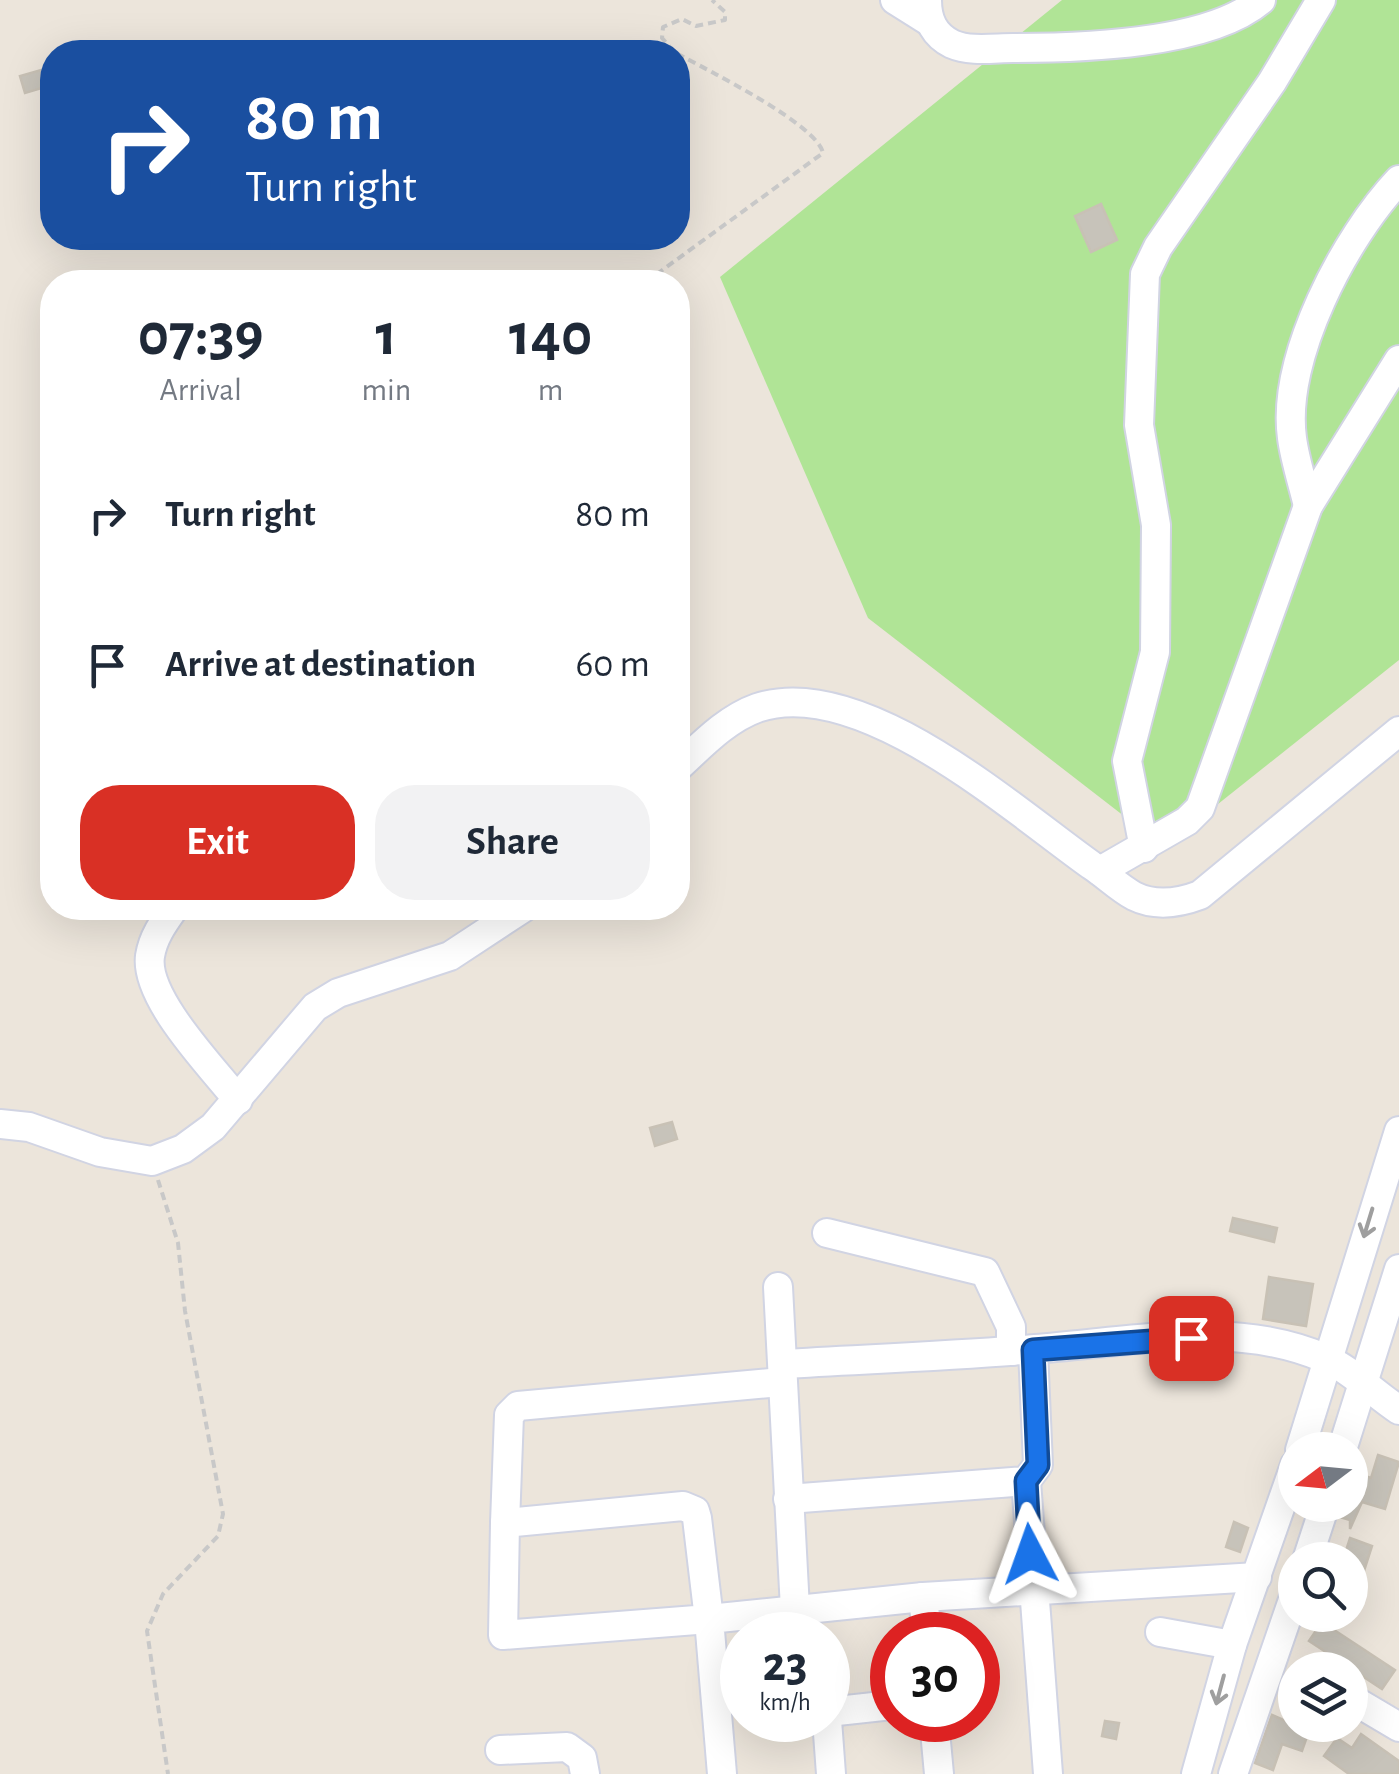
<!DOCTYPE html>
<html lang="en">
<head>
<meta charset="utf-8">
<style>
  :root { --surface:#fff; --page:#f2f2f3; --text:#1f2937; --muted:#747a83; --accent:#d93025 }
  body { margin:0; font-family:"Alegreya Sans",sans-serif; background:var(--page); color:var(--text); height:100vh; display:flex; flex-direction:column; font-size:38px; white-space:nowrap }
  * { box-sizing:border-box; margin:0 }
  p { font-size:32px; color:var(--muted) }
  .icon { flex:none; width:55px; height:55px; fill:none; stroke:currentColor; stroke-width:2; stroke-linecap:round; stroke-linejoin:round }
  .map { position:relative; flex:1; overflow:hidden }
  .sheet { position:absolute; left:40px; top:270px; width:650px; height:650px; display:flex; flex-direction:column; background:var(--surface); border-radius:40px; box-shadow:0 10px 40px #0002 }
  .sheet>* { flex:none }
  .top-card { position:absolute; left:40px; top:40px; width:650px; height:210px; border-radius:40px; box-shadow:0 10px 40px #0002; background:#1a4fa0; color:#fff; overflow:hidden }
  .needle { width:65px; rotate:254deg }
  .tools { position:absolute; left:1278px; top:1432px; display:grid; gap:20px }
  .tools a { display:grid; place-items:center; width:90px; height:90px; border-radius:50%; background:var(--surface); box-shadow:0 10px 40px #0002; font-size:50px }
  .speed { position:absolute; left:720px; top:1612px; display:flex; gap:20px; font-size:50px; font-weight:700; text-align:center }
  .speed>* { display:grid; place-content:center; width:130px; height:130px; border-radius:50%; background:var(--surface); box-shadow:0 10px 40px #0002; line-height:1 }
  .speed small { font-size:25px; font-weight:400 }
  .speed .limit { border:15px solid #d22; background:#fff; color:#111 }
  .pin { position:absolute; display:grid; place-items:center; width:85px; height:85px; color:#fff; margin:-42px; border-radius:20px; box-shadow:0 5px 15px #0006 }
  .me { position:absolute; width:110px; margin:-55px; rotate:356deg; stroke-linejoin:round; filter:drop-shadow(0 0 8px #0008) }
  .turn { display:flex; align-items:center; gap:35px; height:210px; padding:0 40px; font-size:45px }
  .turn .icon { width:130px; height:130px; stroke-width:2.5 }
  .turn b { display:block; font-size:70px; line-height:85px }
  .eta { display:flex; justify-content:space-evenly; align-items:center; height:170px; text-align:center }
  .eta b { font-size:60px; font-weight:700; line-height:70px }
  .cta { display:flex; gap:20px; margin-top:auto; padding:20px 40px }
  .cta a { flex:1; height:115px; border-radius:40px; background:var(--accent); color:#fff; font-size:40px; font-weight:700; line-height:115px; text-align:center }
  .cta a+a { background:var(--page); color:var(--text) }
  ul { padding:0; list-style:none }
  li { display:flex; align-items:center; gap:30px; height:150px; padding:0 40px }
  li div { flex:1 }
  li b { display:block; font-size:38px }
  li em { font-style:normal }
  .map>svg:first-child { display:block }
  .green { fill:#b0e496 }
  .building { fill:#c7c3ba; stroke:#c8c1b5; stroke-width:2.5 }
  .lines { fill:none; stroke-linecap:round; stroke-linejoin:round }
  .minor-casing { stroke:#d1d4e3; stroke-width:32 }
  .path { stroke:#c8c8c8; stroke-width:4; stroke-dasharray:8 5; stroke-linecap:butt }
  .minor { stroke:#fff; stroke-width:28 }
  .oneway { stroke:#9f9f9f }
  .route-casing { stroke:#114b97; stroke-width:25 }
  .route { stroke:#1a73e8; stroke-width:18 }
</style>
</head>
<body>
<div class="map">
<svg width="1399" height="1774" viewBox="0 0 1399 1774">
  <rect width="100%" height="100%" fill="#ece5db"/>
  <polygon class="green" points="1062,0 1399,0 1399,660 1164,847 868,618 720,277"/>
  <g class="building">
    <polygon points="48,68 52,85 25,93 20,76"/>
    <polygon points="1101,204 1117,240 1091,252 1075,216"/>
    <polygon points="672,1122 677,1139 655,1146 650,1128"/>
    <polygon points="1233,1218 1277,1228 1274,1242 1230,1231"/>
    <polygon points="1269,1277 1313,1284 1306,1326 1263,1319"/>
    <polygon points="1378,1455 1399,1462 1385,1509 1362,1502 1350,1529 1350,1520 1340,1517 1342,1505 1350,1505 1353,1472 1371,1478"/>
    <polygon points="1234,1522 1248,1528 1240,1552 1226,1547"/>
    <polygon points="1350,1538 1372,1546 1353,1605 1350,1560 1343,1560"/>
    <polygon points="1322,1622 1395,1670 1382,1689 1309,1641"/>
    <polygon points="1272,1715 1295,1725 1311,1725 1302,1751 1282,1744 1273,1770 1255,1763"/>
    <polygon points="1105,1721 1119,1723 1116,1739 1102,1736"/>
    <polygon points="1361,1734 1399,1761 1399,1774 1349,1774 1324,1756 1337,1738 1352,1748"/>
  </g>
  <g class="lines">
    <defs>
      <g id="minor">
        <polyline points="895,0 930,22"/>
        <path d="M927,0C927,20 934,35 952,44C970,52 994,48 1013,48C1080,48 1208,45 1261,0"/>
        <path d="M1308,506C1303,484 1295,461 1292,438C1281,358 1345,237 1399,180"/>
        <path d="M678,767C701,746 726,719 757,708C860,673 1011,808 1091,865C1105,874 1119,888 1134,896C1156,907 1179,903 1200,895L1399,731"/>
        <polyline points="1144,848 1127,761 1155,652 1156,525 1139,425 1145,274 1158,247 1272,82 1321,0"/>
        <polyline points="1100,871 1187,821 1200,808 1308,506 1399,360"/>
        <path d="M174,908C164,922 153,937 150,956C144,998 213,1068 238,1100"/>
        <polyline points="0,1124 29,1127 100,1152 152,1161 183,1149 213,1127 315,1007 338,993 450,956 523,908"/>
        <polyline points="827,1233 985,1272 1011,1327 1011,1351"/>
        <polyline points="778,1287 795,1609"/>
        <path d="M783,1364C867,1359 952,1356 1035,1349C1128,1342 1235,1319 1324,1358C1350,1369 1375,1394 1399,1410"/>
        <polyline points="1300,1450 1399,1131"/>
        <polyline points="1342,1450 1399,1269"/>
        <polyline points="1026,1481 1048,1774"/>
        <polyline points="788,1499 1026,1481 1038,1465 1033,1350"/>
        <polygon points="683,1506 695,1511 697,1518 709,1619 503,1635 505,1523"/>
        <polyline points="505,1523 509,1415 518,1406 781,1382"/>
        <polyline points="1307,1560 1325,1505"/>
        <polyline points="923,1597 927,1635"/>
        <polyline points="1160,1632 1232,1645"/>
        <polyline points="1350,1698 1399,1727"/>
        <polyline points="828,1712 892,1705"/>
        <polyline points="827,1720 831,1774"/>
        <polyline points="934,1720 939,1774"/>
        <polyline points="500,1750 567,1747 582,1758 585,1774"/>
        <polyline points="722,1774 709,1619 923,1597 1257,1577"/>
        <polyline points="1196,1774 1232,1645 1295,1465"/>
        <polyline points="1233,1774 1295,1594"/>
      </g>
    </defs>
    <use href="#minor" class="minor-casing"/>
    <g class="path">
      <polyline points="674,52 662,38 663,27 682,19 696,26 725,20 725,12 712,0"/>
      <path d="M646,282L823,153C817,124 707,70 678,54"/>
      <polyline points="158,1180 178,1243 185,1311 223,1514 218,1536 163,1594 147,1631 168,1774"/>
    </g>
    <use href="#minor" class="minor"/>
  </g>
  <defs><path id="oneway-shaft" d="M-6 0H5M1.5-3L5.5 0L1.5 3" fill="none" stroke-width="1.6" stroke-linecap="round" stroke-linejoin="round" transform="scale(2.5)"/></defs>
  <g class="oneway">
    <use href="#oneway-shaft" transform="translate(1368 1223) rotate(107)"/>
    <use href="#oneway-shaft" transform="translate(1220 1690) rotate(105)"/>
  </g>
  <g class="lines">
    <defs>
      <polyline id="route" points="1030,1554 1026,1481 1038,1465 1033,1350 1191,1338"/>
    </defs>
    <use href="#route" class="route-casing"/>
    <use href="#route" class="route"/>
  </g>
</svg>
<div class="tools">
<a><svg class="needle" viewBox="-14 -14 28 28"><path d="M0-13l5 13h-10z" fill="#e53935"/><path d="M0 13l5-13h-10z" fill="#747a83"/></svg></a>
<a><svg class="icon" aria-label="search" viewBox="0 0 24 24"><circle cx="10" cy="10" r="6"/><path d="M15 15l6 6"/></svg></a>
<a><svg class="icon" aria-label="layers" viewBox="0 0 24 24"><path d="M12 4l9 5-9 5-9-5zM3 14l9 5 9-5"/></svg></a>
</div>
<div class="speed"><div>23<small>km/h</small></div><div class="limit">30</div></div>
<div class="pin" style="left:1191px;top:1338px;background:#d93025"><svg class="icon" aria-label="arrive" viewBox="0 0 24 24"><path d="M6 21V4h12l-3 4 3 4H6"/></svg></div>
<svg class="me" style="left:1030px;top:1554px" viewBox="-20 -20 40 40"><path d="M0-17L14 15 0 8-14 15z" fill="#1a73e8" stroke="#fff" stroke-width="4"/></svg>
<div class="top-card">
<div class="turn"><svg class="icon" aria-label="right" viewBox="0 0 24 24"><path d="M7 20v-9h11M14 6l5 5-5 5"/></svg><div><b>80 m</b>Turn right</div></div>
</div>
<section class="sheet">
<div class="eta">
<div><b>07:39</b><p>Arrival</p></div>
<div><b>1</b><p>min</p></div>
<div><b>140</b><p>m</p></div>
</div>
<ul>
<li><svg class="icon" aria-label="right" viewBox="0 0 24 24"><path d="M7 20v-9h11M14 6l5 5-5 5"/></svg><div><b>Turn right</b></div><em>80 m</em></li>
<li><svg class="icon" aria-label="arrive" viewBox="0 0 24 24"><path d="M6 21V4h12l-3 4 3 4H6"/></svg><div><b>Arrive at destination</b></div><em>60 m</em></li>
</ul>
<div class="cta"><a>Exit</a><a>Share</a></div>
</section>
</div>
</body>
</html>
